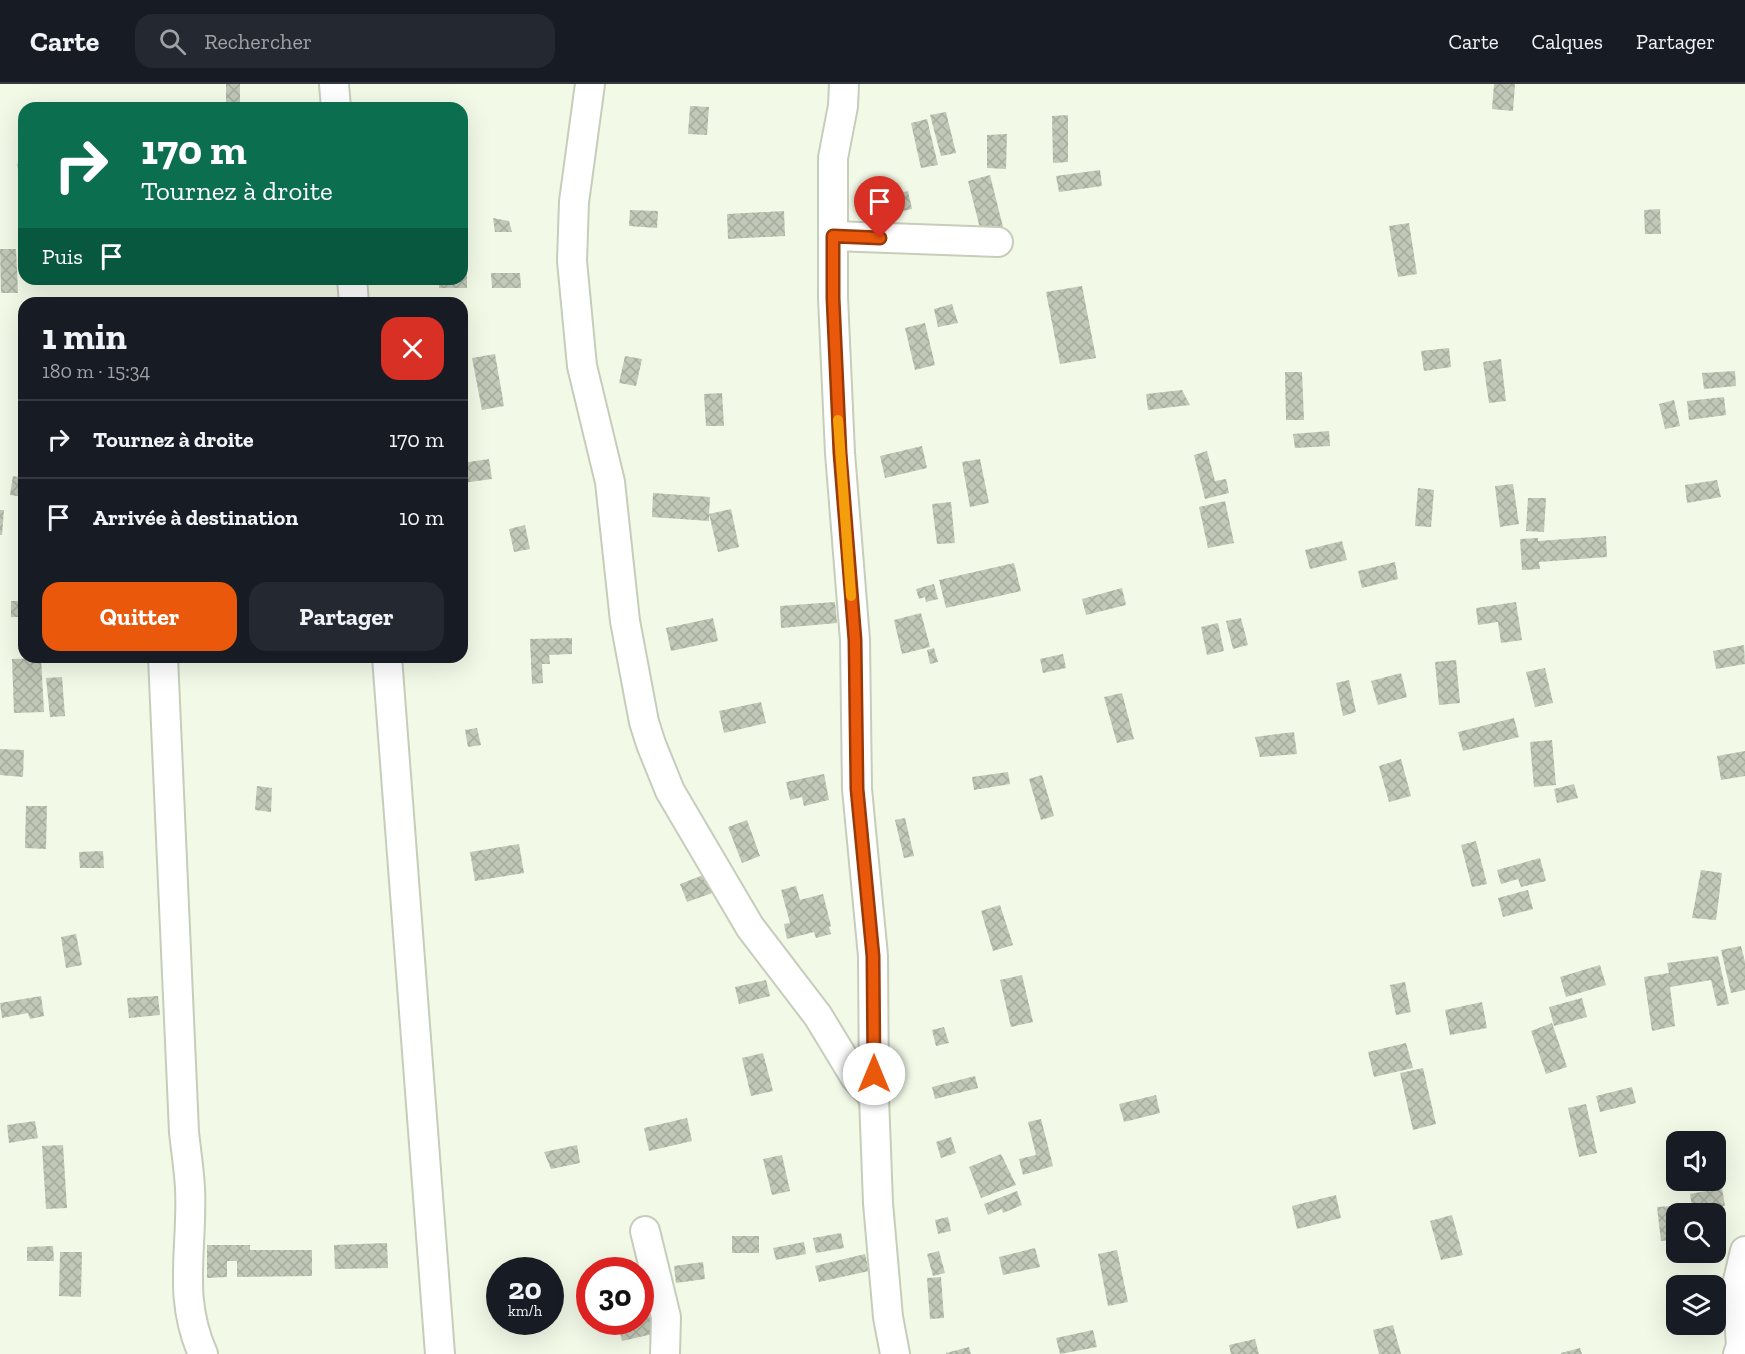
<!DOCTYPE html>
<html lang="fr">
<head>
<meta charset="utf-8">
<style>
  :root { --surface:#171b24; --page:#242831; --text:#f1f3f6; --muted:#9ea1a6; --line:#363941; --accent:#ea580c }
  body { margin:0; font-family:"Zilla Slab",serif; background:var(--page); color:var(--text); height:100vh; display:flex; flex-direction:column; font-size:22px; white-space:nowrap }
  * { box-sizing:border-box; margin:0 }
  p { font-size:20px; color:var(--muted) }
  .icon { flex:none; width:33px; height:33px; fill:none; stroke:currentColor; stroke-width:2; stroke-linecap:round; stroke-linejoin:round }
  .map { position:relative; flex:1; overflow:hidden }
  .panel { position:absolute; left:18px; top:213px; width:450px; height:366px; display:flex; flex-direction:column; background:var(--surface); border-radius:18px; box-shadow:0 6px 24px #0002 }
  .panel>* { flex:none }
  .guide { position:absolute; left:18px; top:18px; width:450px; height:183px; border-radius:18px; box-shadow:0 6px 24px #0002; background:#0b6e4f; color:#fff; overflow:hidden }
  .controls { position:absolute; left:1666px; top:1047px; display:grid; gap:12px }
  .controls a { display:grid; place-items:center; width:60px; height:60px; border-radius:12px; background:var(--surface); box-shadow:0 6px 24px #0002; font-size:30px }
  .speed { position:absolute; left:486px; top:1173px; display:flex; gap:12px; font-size:30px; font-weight:700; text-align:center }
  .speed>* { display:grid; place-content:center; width:78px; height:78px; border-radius:50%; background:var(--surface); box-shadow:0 6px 24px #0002; line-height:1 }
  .speed small { font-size:15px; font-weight:400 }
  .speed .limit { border:9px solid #d22; background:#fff; color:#111 }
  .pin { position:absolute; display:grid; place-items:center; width:51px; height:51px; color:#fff; margin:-62px -26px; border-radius:50% 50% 50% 0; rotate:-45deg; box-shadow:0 0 6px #0007 }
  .pin .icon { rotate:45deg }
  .me { position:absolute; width:66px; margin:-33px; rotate:0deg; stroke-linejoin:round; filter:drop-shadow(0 0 4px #0008) }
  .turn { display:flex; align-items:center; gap:21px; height:126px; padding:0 24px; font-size:27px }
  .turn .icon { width:78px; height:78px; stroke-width:2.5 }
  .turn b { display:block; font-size:42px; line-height:51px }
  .then { display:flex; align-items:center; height:57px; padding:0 24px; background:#0003; gap:12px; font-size:22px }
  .round { display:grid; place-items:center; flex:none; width:63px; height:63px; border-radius:18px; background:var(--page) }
  .headline { display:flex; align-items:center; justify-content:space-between; height:102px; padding:0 24px }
  h1 { font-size:36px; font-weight:700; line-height:45px }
  .button { display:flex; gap:12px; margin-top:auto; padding:12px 24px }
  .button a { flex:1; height:69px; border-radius:18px; background:var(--accent); color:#fff; font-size:24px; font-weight:700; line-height:69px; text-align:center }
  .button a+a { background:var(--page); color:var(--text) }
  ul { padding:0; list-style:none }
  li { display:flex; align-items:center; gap:18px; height:78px; padding:0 24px; border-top:2px solid var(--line) }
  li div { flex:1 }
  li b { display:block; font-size:22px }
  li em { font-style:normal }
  header { display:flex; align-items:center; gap:36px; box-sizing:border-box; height:84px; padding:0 30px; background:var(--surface); border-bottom:2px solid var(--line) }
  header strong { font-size:28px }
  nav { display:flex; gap:33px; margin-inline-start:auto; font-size:21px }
  .search { width:420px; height:54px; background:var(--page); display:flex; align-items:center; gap:15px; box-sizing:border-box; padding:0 21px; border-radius:18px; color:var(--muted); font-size:22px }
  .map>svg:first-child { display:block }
  .building { fill:url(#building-cross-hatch) }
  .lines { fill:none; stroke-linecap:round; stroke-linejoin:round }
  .street-casing { stroke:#c6cdbb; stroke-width:32 }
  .street { stroke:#fff; stroke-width:28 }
  .route-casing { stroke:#983908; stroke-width:15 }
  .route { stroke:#ea580c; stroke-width:10 }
  .slow { stroke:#f59e0b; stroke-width:10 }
</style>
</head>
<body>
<header>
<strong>Carte</strong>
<div class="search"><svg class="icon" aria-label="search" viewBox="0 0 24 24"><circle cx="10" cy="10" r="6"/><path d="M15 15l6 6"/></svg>Rechercher</div>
<nav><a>Carte</a><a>Calques</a><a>Partager</a></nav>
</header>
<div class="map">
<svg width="1745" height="1270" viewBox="0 0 1745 1270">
  <defs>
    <pattern id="building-cross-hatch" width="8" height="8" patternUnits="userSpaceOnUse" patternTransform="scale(1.5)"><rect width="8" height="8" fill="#c2c8b7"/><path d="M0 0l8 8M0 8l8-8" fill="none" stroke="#a6ac9d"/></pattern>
  </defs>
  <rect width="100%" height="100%" fill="#f2f9e7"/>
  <g class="building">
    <rect x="226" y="0" width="14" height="24"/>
    <polygon points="1494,0 1515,0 1513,27 1492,25"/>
    <polygon points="690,22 709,23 707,51 688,50"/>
    <polygon points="946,28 956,69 941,72 930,31"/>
    <polygon points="1068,31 1068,78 1053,79 1052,32"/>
    <polygon points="927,35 938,81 921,84 911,39"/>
    <polygon points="1007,50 1006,85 987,84 987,51"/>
    <polygon points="24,79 24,113 23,113 17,80"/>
    <polygon points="1100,86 1102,102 1059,108 1056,92"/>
    <polygon points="990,91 1003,143 981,148 968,97"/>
    <polygon points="908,107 912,125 879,132 876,114"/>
    <polygon points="1660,125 1661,150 1645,150 1644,126"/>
    <polygon points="630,126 658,127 657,144 629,142"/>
    <polygon points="784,127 785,152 728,155 727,130"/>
    <polygon points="493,134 509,137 512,148 495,148"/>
    <polygon points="1409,139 1417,190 1398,193 1389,142"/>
    <polygon points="0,165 16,165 18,209 1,209"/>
    <polygon points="462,187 467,187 467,204 439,204 439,195 462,195"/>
    <polygon points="491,189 520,189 521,204 492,204"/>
    <polygon points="1082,202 1096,274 1060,280 1046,208"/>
    <polygon points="952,220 958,239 938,243 934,225"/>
    <polygon points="925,239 935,281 915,286 905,244"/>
    <polygon points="1449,264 1451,283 1424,287 1421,267"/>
    <polygon points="495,270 504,322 482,326 472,274"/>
    <polygon points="625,272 642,275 636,302 619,299"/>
    <polygon points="1501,275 1506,317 1489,319 1483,278"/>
    <polygon points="1735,287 1736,302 1704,305 1702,289"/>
    <polygon points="1285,288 1302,288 1304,336 1286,336"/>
    <polygon points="1182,306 1190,321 1148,326 1146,310"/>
    <polygon points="722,309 724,342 706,342 704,310"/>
    <polygon points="1724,313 1726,331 1689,336 1687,317"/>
    <polygon points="1674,316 1680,342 1665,345 1659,320"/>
    <polygon points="1329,347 1330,362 1295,364 1293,350"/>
    <polygon points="922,362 927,384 885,394 880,372"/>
    <polygon points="1207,367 1215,397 1226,395 1229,409 1205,415 1194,371"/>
    <polygon points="489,375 492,395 462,399 462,379"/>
    <polygon points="980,375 989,419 970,423 962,378"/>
    <polygon points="13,392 24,394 24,413 10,411"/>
    <polygon points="1717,396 1721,413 1687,419 1685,401"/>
    <polygon points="1513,400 1519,440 1500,443 1495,402"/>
    <polygon points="1418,404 1434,406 1431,443 1415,442"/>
    <polygon points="653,409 710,413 709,430 731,425 739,463 718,468 709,430 709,437 652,433"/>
    <polygon points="1528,414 1546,414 1544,448 1526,447"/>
    <polygon points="1225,417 1234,459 1208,464 1199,423"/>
    <polygon points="951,418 955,459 937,460 932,420"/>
    <polygon points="0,426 4,426 2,451 0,451"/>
    <polygon points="525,441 530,465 514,468 509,445"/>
    <polygon points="1606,452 1607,473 1539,478 1540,485 1522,486 1520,455 1538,454 1538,457"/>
    <polygon points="1342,457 1347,476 1310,485 1305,466"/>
    <polygon points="1395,478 1398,495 1362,504 1358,487"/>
    <polygon points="1014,479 1021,507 946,524 939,496"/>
    <polygon points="934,500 938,515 926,518 925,513 919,515 916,505"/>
    <polygon points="1122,504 1126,521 1086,531 1082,515"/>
    <rect x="11" y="517" width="13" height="16"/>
    <polygon points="835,518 837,539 781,544 780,522"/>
    <polygon points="1516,518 1522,556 1501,559 1498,538 1478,541 1476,524"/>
    <polygon points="921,529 930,563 902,570 894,536"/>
    <polygon points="713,534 718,557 671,567 666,544"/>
    <polygon points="1241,534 1248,561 1233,565 1226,537"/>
    <polygon points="1218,539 1224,567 1207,571 1201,543"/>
    <polygon points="572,554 572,570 549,571 550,580 542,580 543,599 532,600 530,555"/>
    <polygon points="1744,561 1745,580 1716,585 1713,567"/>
    <polygon points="934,564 938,578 930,580 927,566"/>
    <polygon points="1063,570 1066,584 1043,589 1040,575"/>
    <polygon points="41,574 44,628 14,629 12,575"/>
    <polygon points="1456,576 1460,619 1439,621 1435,578"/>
    <polygon points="1545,584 1553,619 1535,623 1526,588"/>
    <polygon points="1401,589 1407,613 1378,621 1371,597"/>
    <polygon points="62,593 65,632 50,633 46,594"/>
    <polygon points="1349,596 1356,628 1343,632 1336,599"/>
    <polygon points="1122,609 1134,655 1117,659 1104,613"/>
    <polygon points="761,618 766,639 724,649 719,627"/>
    <polygon points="1514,634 1519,653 1463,667 1458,648"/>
    <polygon points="477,644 481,661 468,663 465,646"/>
    <polygon points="1294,648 1297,670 1260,673 1255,653"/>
    <polygon points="1552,656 1556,701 1534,703 1530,658"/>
    <polygon points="0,665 24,666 23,693 0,691"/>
    <polygon points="1745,667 1745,692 1721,696 1717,672"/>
    <polygon points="1401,675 1411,712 1389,718 1379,682"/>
    <polygon points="1008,688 1010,700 974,706 972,693"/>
    <polygon points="824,690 829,716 804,722 802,713 790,716 786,698"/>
    <polygon points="1042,691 1054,732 1041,736 1029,695"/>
    <polygon points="1574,700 1578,714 1557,719 1554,705"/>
    <polygon points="257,702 272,704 271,728 255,726"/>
    <polygon points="26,722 47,722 46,765 25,764"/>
    <polygon points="905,734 914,772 904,774 895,736"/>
    <polygon points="747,736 760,772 742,779 728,743"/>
    <polygon points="1476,757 1487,800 1472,803 1461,761"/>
    <polygon points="519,760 524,789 475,797 470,768"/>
    <polygon points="103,767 104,784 80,784 79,768"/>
    <polygon points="1540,774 1546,797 1521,803 1518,795 1501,800 1497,786"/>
    <polygon points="1701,786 1722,789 1716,836 1692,834"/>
    <polygon points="711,788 718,807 687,818 680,800"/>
    <polygon points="796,802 800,816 823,810 831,842 829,843 831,850 816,854 814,848 787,855 784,840 790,839 781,806"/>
    <polygon points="1528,806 1533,825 1503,833 1498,814"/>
    <polygon points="1000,821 1013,861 993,867 981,827"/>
    <polygon points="76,850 82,881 66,884 61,853"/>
    <polygon points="1741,862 1745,878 1745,906 1731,909 1721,866"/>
    <polygon points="1718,872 1729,920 1717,922 1711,896 1670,903 1675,942 1652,947 1644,893 1669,889 1667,879"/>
    <polygon points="1600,881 1606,901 1566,913 1560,893"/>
    <polygon points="1022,891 1033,938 1011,943 1000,896"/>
    <polygon points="766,896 770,912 739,920 735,903"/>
    <polygon points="1405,898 1411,928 1396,931 1390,901"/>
    <polygon points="41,912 44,932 30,935 28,929 2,934 0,919"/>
    <polygon points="158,912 160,931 129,934 127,914"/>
    <polygon points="1582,914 1587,933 1554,942 1549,923"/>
    <polygon points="1482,918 1487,944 1450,951 1445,926"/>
    <polygon points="1552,939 1567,983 1546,990 1531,947"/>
    <polygon points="944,943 949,959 936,962 932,946"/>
    <polygon points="1406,959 1413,984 1374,993 1368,968"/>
    <polygon points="763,969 773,1007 751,1012 742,974"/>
    <polygon points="1423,984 1436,1040 1413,1046 1400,989"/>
    <polygon points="975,992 978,1004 935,1015 932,1003"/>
    <polygon points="1632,1003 1636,1019 1600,1028 1596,1012"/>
    <polygon points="1156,1011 1160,1029 1124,1038 1119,1020"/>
    <polygon points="1586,1020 1597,1069 1579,1073 1568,1024"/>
    <polygon points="687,1034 692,1057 649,1067 644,1044"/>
    <polygon points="1041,1035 1053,1082 1023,1091 1019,1075 1036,1071 1028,1038"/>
    <polygon points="35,1037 38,1054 9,1059 7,1041"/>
    <polygon points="951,1053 956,1069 941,1074 936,1058"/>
    <polygon points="63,1061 67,1124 46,1125 42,1062"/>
    <polygon points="577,1061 580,1079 551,1085 544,1068"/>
    <polygon points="1001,1070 1016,1101 981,1114 969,1083"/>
    <polygon points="782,1071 790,1107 772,1111 763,1075"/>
    <polygon points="1722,1104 1725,1122 1693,1128 1690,1110"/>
    <polygon points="1017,1107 1022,1121 1003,1129 1002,1125 988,1131 984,1120"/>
    <polygon points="1336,1111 1341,1134 1297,1145 1292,1122"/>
    <polygon points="1672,1122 1675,1156 1661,1157 1657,1123"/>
    <polygon points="1452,1131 1463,1171 1441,1176 1430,1137"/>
    <polygon points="948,1133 951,1147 938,1150 935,1136"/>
    <polygon points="841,1149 844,1164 816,1169 813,1154"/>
    <rect x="732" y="1152" width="27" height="17"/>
    <polygon points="804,1158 806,1170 776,1176 773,1164"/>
    <polygon points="387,1159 388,1184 335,1185 334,1161"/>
    <polygon points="207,1161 250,1161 250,1166 312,1166 312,1192 237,1193 237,1177 227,1177 227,1193 207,1194"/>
    <polygon points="53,1162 54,1177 27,1177 27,1163"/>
    <polygon points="1035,1164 1040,1183 1003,1191 999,1173"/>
    <polygon points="1117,1166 1128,1218 1108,1222 1098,1170"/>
    <polygon points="939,1167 945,1189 933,1192 927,1170"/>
    <polygon points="60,1168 82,1168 81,1213 59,1212"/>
    <polygon points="865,1170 869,1187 819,1198 815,1182"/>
    <polygon points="703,1178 705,1195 676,1199 674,1182"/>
    <polygon points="640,1190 644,1190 657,1249 622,1257 617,1238 640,1238"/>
    <polygon points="941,1193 944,1234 930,1235 927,1194"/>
    <polygon points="1393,1241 1401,1270 1379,1270 1373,1246"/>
    <polygon points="1093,1246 1097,1263 1060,1270 1056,1254"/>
    <polygon points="1255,1255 1259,1270 1231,1270 1229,1261"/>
    <polygon points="969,1263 971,1270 946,1270 946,1269"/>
    <polygon points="1580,1264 1582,1270 1561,1270 1561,1269"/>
  </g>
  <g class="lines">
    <defs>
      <g id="street">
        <polyline points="334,0 336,24"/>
        <polyline points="590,0 574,118 572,177 582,282 610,398 625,537 644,638 651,660 670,707 750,843 818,932 855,993 874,1013"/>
        <polyline points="844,0 843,22 833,74 833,214 840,369 855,556 857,705 873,872 874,1013 878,1119 888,1233 895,1270"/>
        <polyline points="833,152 998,158"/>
        <polyline points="352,195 354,219"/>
        <path d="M163,573L184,1048C186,1067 189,1085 190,1104C193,1164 177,1212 203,1270"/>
        <polyline points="387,573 440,1270"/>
        <polyline points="645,1147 666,1233 665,1270"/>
        <polyline points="1738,1270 1741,1262 1737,1201 1745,1167"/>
      </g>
    </defs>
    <use href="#street" class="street-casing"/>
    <use href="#street" class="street"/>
  </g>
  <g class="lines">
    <defs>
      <polyline id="route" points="874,990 873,872 857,705 855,556 840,369 833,214 833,152 880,154"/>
    </defs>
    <use href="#route" class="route-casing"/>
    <use href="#route" class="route"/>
    <polyline class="slow" points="838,336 851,512"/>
  </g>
</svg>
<div class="controls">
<a><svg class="icon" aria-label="sound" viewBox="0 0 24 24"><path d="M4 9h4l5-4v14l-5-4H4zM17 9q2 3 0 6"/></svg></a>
<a><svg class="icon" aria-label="search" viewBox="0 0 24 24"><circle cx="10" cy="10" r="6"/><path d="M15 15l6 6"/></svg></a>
<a><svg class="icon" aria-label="layers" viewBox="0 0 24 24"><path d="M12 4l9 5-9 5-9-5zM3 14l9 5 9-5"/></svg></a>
</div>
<div class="speed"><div>20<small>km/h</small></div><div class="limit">30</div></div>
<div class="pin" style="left:880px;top:154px;background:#d93025"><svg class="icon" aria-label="arrive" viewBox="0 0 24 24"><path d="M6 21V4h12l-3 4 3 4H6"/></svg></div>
<svg class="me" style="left:874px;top:990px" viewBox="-20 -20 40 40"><circle r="19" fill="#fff"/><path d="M0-13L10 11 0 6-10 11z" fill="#ea580c"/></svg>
<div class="guide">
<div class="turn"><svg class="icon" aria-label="right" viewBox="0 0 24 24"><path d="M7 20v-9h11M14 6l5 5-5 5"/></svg><div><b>170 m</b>Tournez à droite</div></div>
<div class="then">Puis<svg class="icon" aria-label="arrive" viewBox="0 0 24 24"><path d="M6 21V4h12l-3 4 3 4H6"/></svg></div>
</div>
<section class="panel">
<div class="headline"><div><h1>1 min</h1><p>180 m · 15:34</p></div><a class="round" style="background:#d93025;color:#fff"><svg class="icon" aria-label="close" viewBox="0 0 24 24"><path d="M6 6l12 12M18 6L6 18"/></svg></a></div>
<ul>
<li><svg class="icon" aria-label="right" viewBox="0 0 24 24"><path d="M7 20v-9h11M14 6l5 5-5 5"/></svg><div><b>Tournez à droite</b></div><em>170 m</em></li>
<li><svg class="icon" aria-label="arrive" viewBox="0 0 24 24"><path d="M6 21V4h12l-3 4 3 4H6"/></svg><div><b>Arrivée à destination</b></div><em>10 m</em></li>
</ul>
<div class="button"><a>Quitter</a><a>Partager</a></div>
</section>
</div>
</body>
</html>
